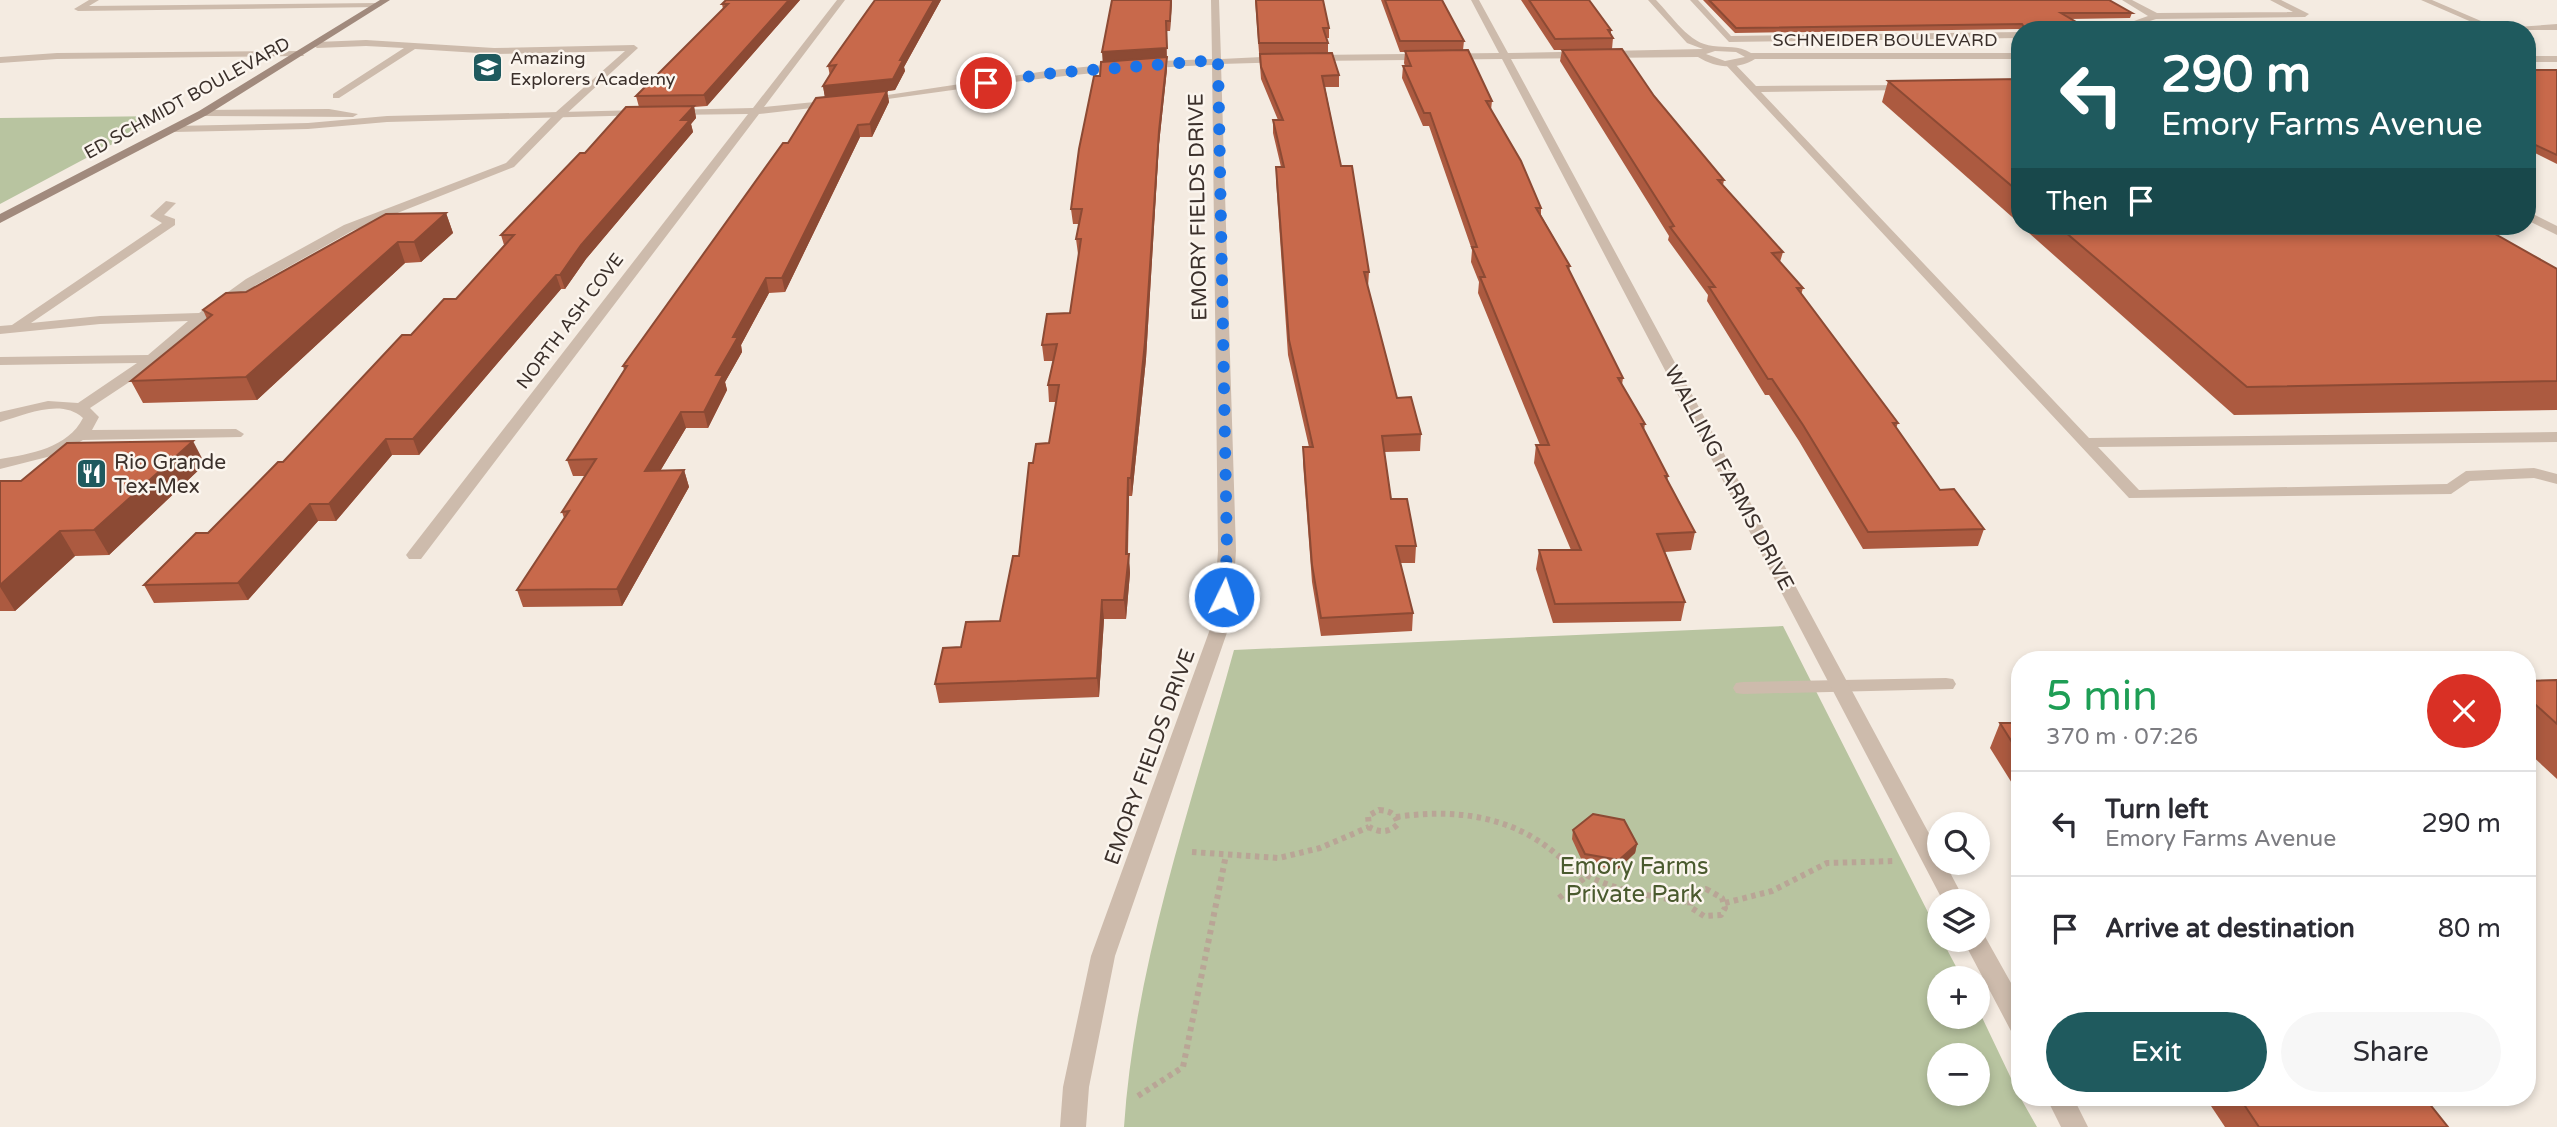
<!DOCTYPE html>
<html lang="en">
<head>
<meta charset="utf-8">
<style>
  :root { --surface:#fff; --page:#f7f7f7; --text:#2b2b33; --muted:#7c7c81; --line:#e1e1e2; --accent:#1f5a5e }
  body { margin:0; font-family:"Varela Round",sans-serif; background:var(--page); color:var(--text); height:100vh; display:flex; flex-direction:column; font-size:26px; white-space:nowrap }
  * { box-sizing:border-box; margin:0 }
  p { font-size:23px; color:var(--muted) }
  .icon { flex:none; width:38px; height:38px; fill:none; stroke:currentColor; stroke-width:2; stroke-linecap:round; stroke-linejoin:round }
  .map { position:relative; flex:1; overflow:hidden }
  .sheet { position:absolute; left:2011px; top:651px; width:525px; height:455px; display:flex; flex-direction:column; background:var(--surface); border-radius:28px; box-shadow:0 4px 10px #0003 }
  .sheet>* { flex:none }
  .guide { position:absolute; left:2011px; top:21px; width:525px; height:214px; border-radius:28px; box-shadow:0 4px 10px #0003; background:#1f5a5e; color:#fff; overflow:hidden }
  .tools { position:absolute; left:1927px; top:812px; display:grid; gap:14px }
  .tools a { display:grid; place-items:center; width:63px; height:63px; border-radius:50%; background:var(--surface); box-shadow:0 4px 10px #0003; font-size:35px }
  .pin { position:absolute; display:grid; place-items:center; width:60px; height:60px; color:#fff; margin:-30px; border:4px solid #fff; border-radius:50%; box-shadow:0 2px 7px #0007 }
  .me { position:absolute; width:77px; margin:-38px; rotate:4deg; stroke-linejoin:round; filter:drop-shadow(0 0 5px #0008) }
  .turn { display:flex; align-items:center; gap:24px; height:147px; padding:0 35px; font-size:32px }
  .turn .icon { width:91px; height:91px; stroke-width:2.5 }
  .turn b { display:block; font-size:49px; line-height:60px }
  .then { display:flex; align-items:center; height:66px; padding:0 35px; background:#0003; gap:14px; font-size:26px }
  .round { display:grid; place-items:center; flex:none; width:74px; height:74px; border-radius:37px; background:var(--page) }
  .summary { display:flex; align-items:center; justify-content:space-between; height:119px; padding:0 35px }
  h1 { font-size:42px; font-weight:600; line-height:52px; color:#1e9e55 }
  .action { display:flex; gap:14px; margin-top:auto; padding:14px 35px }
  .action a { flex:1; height:80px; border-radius:42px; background:var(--accent); color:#fff; font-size:28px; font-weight:600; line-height:80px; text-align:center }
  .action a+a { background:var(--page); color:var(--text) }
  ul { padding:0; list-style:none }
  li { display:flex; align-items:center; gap:21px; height:105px; padding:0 35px; border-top:2px solid var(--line) }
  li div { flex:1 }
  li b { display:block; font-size:26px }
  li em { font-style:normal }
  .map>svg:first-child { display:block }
  .green { fill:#b8c4a0; fill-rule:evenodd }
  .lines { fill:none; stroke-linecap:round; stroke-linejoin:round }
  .path { stroke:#b9a596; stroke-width:6; stroke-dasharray:4.5 4.5; stroke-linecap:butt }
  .lane { fill:#cdbbac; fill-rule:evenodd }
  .street { fill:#cdbbac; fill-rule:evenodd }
  .secondary { fill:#a18a7d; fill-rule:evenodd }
  .wall { fill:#ac5a40 }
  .shaded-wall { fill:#8c4a34 }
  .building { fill:#c8694b; stroke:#8c4a34; stroke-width:2 }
  .route { stroke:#1a73e8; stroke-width:12; stroke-dasharray:0 21.6 }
  .labels { text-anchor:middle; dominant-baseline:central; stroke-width:5; stroke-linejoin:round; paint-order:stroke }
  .far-street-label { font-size:18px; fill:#3b302b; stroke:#fbf5ee }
  .far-poi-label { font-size:18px; fill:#3b302b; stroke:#fbf5ee; text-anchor:start }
  .street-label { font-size:21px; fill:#3b302b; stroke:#fbf5ee }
  .poi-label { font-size:21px; fill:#3b302b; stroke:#fbf5ee; text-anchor:start }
  .near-park-label { font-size:24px; fill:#4a5a2e; stroke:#fbf5ee }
</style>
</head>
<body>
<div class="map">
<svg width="2557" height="1127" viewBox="0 0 2557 1127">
  <rect width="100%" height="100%" fill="#f4ebe1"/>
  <g class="green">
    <polygon points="165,116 0,204 0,118"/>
    <path d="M1783,626L1939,934V940H1942L1962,978H1939V1017H1978V1009L2020,1097L2037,1127H1124C1135,964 1191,806 1234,650ZM1939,1055H1978V1094H1939Z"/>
  </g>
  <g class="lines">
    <g class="path">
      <path d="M1379,810C1390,811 1395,813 1398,824C1389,833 1380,833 1369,827L1368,816Z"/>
      <path d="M1396,817C1445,810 1494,813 1537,840C1555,851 1570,868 1590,877C1621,892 1655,897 1689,902"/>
      <polyline points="1192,852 1279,858 1320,848 1369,827"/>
      <polygon points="1706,889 1722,898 1725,908 1721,915 1704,916 1690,907 1691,894"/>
      <polyline points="1559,898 1587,876"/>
      <polyline points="1725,903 1772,891 1827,863 1896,861"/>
      <polyline points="1138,1096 1183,1067 1226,855"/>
    </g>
    <g class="lane">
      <polygon points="89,0 99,0 89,6 378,3 382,5 378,7 78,11 74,9"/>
      <polygon points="1690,0 1698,0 1731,36 2020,32 2020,38 1729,42"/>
      <polygon points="2122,0 2132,0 2157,13 2293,12 2270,0 2281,0 2309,14 2305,17 2156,19 2122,30 2109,30 2148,16"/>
      <polygon points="2421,0 2432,0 2502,30 2490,30"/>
      <polygon points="2557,24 2557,30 2513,30 2517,27"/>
      <path d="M366,40L494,48L634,45L638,48L564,116L514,167L352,231L256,285L207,320L143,373L90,408L99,417L92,430L236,429L244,434L241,437L83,440L59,454L0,469V459C30,454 68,448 83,418C61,398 25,415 0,422V412L48,401L78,403L137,363L0,365V357L148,355L188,321L100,324L0,334V326L12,325L162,223L150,216L166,201L176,203L164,215L175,219V225L31,323L100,316L199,313L246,279L344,225L506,163L556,112L625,51L494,54L415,49L339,98H333V94L404,48L366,46L317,48L313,45L317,42Z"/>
      <polygon points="301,51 304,56 57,59 0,63 0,57 57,53"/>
      <polygon points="1726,61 1732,61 1756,86 1911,85 1913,87 1908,90 1761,92 2089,438 2557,432 2557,442 2098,447 2139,490 2447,484 2466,471 2534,468 2557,474 2557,484 2534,478 2470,481 2451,494 2129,498 1726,65"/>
      <polygon points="2527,211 2557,226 2557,235 2527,220"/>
      <polygon points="1946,678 1953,679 1956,684 1953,689 1743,694 1736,693 1733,688 1736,683 1743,682"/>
    </g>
    <g class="street">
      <polygon points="837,0 845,0 764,107 835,100 838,101 838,105 759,114 421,559 409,559 406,555 409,551 748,114 671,115 666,112 667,110 753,108"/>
      <path d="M1211,0H1219L1221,59L1284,56L1289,59L1284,62L1221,64L1236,551L1231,621L1115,956L1089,1087L1086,1127H1060L1063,1087L1091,956L1213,621L1218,551L1212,65C1095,69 981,86 866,102L861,99L1053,70L1134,62L1212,59Z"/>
      <path d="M1471,0H1479L1508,53L1703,49L1687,43L1648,0H1656C1672,16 1689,44 1713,46C1727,48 1738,45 1751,53H2020V59H1755C1738,70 1715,68 1698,57L1511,59L1939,852V863H1945L1965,901H1943L1502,59L1312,61L1307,58L1312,55L1499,53ZM1715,51L1736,52L1745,57L1725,61L1706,54Z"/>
      <rect x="2527" y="56" width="30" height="6"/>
      <polygon points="329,109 358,114 353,117 203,116 198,113 203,110"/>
      <polygon points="643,110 648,113 647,115 387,122 308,129 174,132 169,129 174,126 308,123 387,116"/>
      <polygon points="1978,931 1983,933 2020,999 2020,1033 2011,1031 1963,940 1978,940"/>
      <polygon points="2046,1097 2073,1097 2088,1127 2061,1127"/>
    </g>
    <polygon class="secondary" points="380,0 390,0 207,115 0,223 0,214 199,111"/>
  </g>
  <g class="wall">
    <polygon points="726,0 800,0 707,106 694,107 696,118 691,124 693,132 586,259 565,289 561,289 419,455 392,455 336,521 318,521 248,600 154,603 144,585 208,533 283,462 411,335 456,299 504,245 501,235 585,153 639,107 636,96 723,9 722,4"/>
    <polygon points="875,0 941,0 904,67 905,71 895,90 887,91 889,102 872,137 860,137 785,292 769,293 741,345 742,352 725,382 727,390 708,428 686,428 660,471 684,470 689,487 622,606 523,607 517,590 564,518 562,512 585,476 573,476 567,460 624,370 623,366 788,143 825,97 823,86 830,76 828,66"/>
    <polygon points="1172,0 1170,31 1166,31 1167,69 1159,144 1146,359 1132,496 1129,496 1128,554 1130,573 1126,619 1104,619 1099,697 939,703 935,684 961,647 1000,621 1019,556 1033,463 1049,443 1056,402 1049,402 1048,385 1053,361 1044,361 1042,345 1070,313 1079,254 1078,254 1076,239 1079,224 1073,224 1071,209 1103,62"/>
    <polygon points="1255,0 1323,0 1329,28 1329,38 1326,38 1328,43 1328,53 1339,75 1339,87 1325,87 1341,166 1369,272 1368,287 1397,398 1421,434 1420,451 1384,452 1391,499 1416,546 1415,563 1400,563 1413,613 1412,631 1321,636 1312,582 1303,463 1303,447 1309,447 1288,355 1276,180 1276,167 1281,167 1273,133 1273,120 1278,120 1261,79"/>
    <polygon points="1381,0 1442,0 1464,41 1463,50 1492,101 1491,110 1541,208 1541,215 1570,266 1569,271 1623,378 1622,385 1645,424 1644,430 1668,476 1667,481 1695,532 1691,550 1665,552 1685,602 1681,621 1553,623 1536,569 1539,550 1571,550 1534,463 1536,445 1540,445 1478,293 1479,282 1471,262 1472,250 1429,126 1423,126 1402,78 1403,66 1405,66 1404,63 1405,52 1400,52"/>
    <polygon points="1521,0 1589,0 1611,30 1611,34 1613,38 1612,49 1566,50 1654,96 1724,180 1723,185 1783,252 1780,262 1803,288 1801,295 1898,423 1896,428 1940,490 1984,529 1978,546 1863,549 1799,441 1769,395 1765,395 1707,301 1708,295 1668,240 1669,236 1560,61 1562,50 1554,50"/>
    <polygon points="1703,0 2109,0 2132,13 2130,18 2070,19 2083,26 2082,30 2020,29 1735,33"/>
    <polygon points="2527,70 2557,70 2557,164 2527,149"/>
    <polygon points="2020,79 2020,224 1882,102 1888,81"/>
    <polygon points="446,213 453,233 421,262 405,263 257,400 143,403 131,381 207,319 203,310"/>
    <polygon points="2021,226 2481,226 2557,269 2557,410 2234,415"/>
    <polygon points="205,464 109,555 75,556 15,611 0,611 0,481 21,481"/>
    <polygon points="2557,680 2557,779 2527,751 2527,681"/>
    <polygon points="2000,723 2020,723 2020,796 1990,748"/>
    <polygon points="1573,830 1637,844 1635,853 1617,870 1583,863 1572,839"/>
    <polygon points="2205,1097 2424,1097 2448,1127 2225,1127"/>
  </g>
  <g class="shaded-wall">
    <polygon points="789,0 800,0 707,106 704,95"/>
    <polygon points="934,0 941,0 904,67 905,71 895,90 887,91 889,102 872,137 870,124 825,98 823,86"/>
    <polygon points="1171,0 1172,0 1170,31 1170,21"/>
    <polygon points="1166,21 1167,69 1159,144 1146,359 1132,496 1102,52"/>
    <polygon points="694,106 696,118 691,124 693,132 586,259 565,289 560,275 581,245 681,120"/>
    <polygon points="858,125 860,137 785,292 782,278"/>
    <polygon points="446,213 453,233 421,262 414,242"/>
    <polygon points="398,242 405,263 257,400 246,377"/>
    <polygon points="556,275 561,289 419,455 413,439"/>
    <polygon points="766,278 769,293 741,345 742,352 725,382 727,390 708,428 704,412 716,375 733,337"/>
    <polygon points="681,412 686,428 650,488 645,471"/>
    <polygon points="386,439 392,455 336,521 329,504"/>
    <polygon points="193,441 205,464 109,555 94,530"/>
    <polygon points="684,470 689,487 622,606 617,589"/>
    <polygon points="1128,478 1129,496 1127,568 1129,554 1130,573 1126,619 1124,600"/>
    <polygon points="310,504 318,521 248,600 238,583"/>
    <polygon points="60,531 75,556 15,611 0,587 0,585"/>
    <polygon points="1102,600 1104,619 1099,697 1097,678"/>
    <polygon points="1637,844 1635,853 1617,870 1619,860"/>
  </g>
  <g class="building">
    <polygon points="726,0 789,0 704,95 636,96 728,4 722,4"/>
    <polygon points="875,0 934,0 900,60 903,60 893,79 823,86 836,65 828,66"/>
    <polygon points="1112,0 1171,0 1170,21 1166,21 1167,48 1102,52"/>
    <polygon points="1256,0 1323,0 1329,28 1323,28 1328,43 1259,43"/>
    <polygon points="1385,0 1442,0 1464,41 1400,41"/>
    <polygon points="1529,0 1589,0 1611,30 1608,30 1613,38 1555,39"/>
    <polygon points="1709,0 2109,0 2132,13 2061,13 2083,26 2024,27 2022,24 1736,28"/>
    <polygon points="1622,49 1654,96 1724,180 1718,180 1783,252 1772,253 1803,288 1797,288 1898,423 1893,423 1940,490 1954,489 1984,529 1868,532 1803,425 1772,379 1768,379 1709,287 1715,287 1670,227 1674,226 1562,50"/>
    <polygon points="1468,50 1492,101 1486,101 1521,161 1541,208 1536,208 1570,266 1567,266 1623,378 1618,378 1645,424 1641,424 1668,476 1665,476 1695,532 1657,534 1685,602 1555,604 1539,550 1581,550 1536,445 1549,445 1480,277 1485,277 1472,247 1477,247 1430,113 1424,113 1403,66 1411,66 1405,51"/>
    <polygon points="1332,53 1339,75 1322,76 1341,166 1352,166 1369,272 1364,272 1397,398 1411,397 1421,434 1382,436 1391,499 1407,499 1416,546 1396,546 1413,613 1321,618 1312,565 1303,447 1313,447 1289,340 1276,167 1284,167 1273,120 1283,120 1261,67 1260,54"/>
    <polygon points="1167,57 1159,131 1145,342 1131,478 1128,478 1126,554 1129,554 1124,600 1102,600 1097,678 935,684 943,648 961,647 966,622 1000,621 1013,556 1019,556 1029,463 1033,463 1036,444 1049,443 1059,385 1048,385 1057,344 1042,345 1047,314 1070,313 1081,239 1076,239 1082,209 1071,209 1079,149 1094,76 1100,76 1101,62"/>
    <polygon points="2527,70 2557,70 2557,155 2527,141"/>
    <polygon points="2020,79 2020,193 1888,81"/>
    <polygon points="887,91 870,124 858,125 782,278 766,278 733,337 738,337 716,375 723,375 704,412 681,412 645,471 684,470 617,589 517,590 569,511 562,512 596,459 567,460 627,366 623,366 783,143 788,143 816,98"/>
    <polygon points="694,106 681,120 690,120 581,245 560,275 556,275 413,439 386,439 329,504 310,504 238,583 144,585 196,533 208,533 278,462 283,462 402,335 411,335 444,299 456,299 514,235 501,235 580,153 585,153 626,107"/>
    <polygon points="446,213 414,242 398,242 246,377 131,381 212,315 203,310 226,293 246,292 386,214"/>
    <polygon points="2058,226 2481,226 2557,269 2557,381 2247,387"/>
    <polygon points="193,441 94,530 60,531 0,585 0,481 21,481 67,443"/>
    <polygon points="2557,680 2557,724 2527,697 2527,681"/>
    <polygon points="2000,723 2020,723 2020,755"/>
    <polygon points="1593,814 1624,820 1637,844 1619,860 1585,854 1573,830"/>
    <polygon points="2239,1097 2424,1097 2448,1127 2259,1127"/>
  </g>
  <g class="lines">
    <polyline class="route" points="986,83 1053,73 1218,60 1227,551 1224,597"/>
  </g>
  <defs>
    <symbol id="school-square" viewBox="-11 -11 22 22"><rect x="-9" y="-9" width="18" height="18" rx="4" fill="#1f5a5e" stroke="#fbf5ee"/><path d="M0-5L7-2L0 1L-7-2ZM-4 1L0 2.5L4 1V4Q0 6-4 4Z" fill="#fff"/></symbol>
    <symbol id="restaurant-square" viewBox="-11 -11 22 22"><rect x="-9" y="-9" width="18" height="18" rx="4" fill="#1f5a5e" stroke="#fbf5ee"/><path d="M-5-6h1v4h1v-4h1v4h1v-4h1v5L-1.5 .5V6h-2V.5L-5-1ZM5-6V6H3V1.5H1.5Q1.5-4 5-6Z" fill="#fff"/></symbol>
  </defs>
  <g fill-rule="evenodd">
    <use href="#school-square" x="470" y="50" width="35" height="35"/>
    <use href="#restaurant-square" x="74" y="456" width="35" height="35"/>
  </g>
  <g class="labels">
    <g class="far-street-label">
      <text x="1885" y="40">SCHNEIDER BOULEVARD</text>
      <text transform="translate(187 98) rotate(-29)">ED SCHMIDT BOULEVARD</text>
      <text transform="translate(570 321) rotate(-53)">NORTH ASH COVE</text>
    </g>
    <g class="far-poi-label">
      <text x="510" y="58">Amazing<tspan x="510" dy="21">Explorers Academy</tspan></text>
    </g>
    <g class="street-label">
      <text transform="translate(1198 207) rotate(-91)">EMORY FIELDS DRIVE</text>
      <text transform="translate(1729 478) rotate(62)">WALLING FARMS DRIVE</text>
      <text transform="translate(1150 757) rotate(-70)">EMORY FIELDS DRIVE</text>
    </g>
    <g class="poi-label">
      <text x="114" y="462">Rio Grande<tspan x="114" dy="24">Tex-Mex</tspan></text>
    </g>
    <g class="near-park-label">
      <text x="1634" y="866">Emory Farms<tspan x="1634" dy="28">Private Park</tspan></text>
    </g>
  </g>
</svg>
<div class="tools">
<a><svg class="icon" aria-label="search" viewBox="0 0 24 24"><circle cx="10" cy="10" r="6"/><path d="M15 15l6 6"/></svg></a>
<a><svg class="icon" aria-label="layers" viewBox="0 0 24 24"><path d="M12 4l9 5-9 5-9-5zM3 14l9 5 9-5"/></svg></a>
<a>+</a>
<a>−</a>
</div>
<div class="pin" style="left:986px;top:83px;background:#d93025"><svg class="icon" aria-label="arrive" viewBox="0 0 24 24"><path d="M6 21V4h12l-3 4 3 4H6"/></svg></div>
<svg class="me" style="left:1224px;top:597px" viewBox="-20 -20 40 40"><circle r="17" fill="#1a73e8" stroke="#fff" stroke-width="3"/><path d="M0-11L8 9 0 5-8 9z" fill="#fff"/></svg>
<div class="guide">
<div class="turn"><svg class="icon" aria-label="left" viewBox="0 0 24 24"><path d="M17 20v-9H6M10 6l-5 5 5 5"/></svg><div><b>290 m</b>Emory Farms Avenue</div></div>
<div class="then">Then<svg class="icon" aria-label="arrive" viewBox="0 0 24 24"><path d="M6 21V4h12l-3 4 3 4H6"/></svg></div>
</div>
<section class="sheet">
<div class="summary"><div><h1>5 min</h1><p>370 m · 07:26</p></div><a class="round" style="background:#d93025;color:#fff"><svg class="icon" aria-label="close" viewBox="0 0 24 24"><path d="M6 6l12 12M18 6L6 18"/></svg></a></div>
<ul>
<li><svg class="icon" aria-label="left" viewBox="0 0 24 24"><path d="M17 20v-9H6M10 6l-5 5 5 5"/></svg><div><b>Turn left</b><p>Emory Farms Avenue</p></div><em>290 m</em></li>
<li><svg class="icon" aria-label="arrive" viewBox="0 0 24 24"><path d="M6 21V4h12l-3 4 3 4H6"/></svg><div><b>Arrive at destination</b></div><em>80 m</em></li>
</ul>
<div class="action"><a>Exit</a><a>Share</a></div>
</section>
</div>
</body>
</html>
